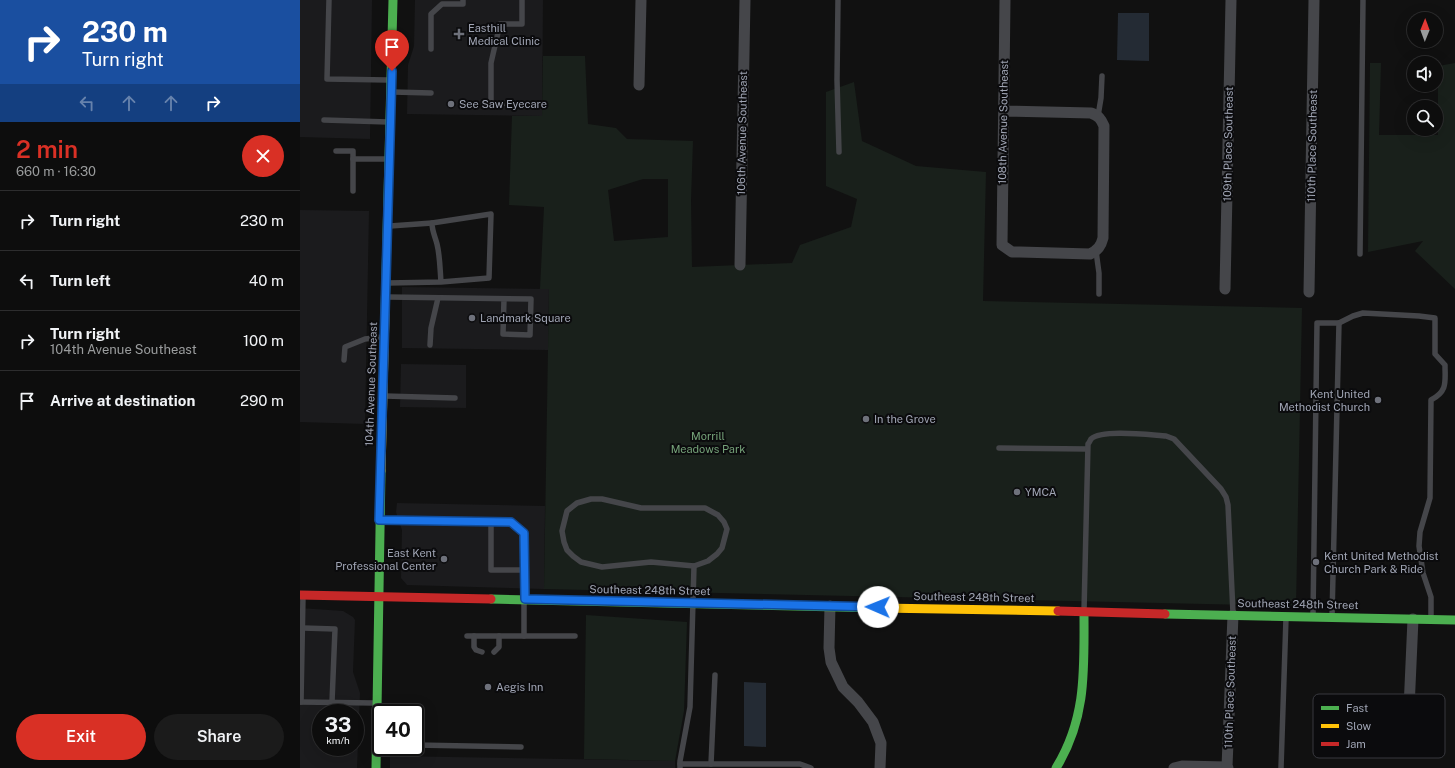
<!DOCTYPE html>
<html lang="en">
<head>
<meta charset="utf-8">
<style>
  :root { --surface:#0d0d0d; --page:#1b1b1b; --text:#f1f3f6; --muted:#9a9c9d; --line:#2d2d2e; --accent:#d93025 }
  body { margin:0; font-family:"Public Sans",sans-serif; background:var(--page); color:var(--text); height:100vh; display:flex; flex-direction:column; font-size:15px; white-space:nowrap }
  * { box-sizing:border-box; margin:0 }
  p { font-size:13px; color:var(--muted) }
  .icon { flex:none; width:22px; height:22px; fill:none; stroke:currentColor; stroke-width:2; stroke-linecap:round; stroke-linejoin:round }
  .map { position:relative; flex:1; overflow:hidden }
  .panel { display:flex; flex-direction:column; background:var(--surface); width:300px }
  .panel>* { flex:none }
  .hud { background:#1a4fa0; color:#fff; overflow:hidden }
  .needle { width:26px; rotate:1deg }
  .buttons { position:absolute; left:1107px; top:12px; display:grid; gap:8px }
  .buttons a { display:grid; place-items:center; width:36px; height:36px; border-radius:50%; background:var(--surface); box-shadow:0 4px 16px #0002,0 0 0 1px var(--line); font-size:20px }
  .speed { position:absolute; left:12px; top:704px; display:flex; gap:8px; font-size:20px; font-weight:700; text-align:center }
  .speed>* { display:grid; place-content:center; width:52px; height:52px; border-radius:50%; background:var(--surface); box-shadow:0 4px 16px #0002,0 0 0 1px var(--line); line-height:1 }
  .speed small { font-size:10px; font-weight:400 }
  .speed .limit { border:2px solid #111; border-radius:6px; background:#fff; color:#111 }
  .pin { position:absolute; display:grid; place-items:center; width:34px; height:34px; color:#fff; margin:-41px -17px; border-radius:50% 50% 50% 0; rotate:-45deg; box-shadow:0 0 4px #0007 }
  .pin .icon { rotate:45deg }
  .me { position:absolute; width:44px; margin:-22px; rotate:271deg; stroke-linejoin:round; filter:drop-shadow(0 0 3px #0008) }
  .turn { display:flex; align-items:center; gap:14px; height:84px; padding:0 16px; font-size:18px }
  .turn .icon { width:52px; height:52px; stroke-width:2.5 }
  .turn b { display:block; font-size:28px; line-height:34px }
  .lanes { display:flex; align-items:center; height:38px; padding:0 16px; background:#0003; justify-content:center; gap:20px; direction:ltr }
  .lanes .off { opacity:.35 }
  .round { display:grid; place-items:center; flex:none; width:42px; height:42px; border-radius:21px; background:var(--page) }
  .overview { display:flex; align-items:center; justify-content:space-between; height:68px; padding:0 16px }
  h1 { font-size:24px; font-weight:600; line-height:30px; color:var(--accent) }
  .primary-button { display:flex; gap:8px; margin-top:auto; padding:8px 16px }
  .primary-button a { flex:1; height:46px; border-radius:24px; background:var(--accent); color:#fff; font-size:16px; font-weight:600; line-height:46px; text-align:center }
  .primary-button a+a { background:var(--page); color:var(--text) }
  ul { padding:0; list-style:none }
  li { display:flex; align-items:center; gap:12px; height:60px; padding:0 16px; border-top:1px solid var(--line) }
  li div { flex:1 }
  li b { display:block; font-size:15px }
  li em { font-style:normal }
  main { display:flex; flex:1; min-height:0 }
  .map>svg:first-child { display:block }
  .built { fill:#1b1b1d; fill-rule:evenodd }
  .green { fill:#19201b; fill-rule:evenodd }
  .water { fill:#242b34 }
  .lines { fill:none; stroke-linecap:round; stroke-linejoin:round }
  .lane { stroke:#45464a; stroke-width:5.5 }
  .street { stroke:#45464a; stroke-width:11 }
  .fast { stroke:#4caf50; stroke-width:9 }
  .slow { stroke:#ffc107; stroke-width:9 }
  .jam { stroke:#c62828; stroke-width:9 }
  .route-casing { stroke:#114b97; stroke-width:10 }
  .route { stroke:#1a73e8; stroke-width:7 }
  .poi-dot { fill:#6e717b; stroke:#0b0b0d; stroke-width:1.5 }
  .labels { text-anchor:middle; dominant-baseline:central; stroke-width:4; stroke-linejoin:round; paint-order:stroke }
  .poi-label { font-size:11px; fill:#a0a5b4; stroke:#0b0b0d; text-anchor:start }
  .street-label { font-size:11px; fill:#a0a5b4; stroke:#0b0b0d }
  .park-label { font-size:11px; fill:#75a279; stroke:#0b0b0d }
  .key { fill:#0b0b0d; stroke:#38393f; stroke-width:1 }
  .key-label { font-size:11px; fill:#a0a5b4 }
</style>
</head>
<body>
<main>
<section class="panel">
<div class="hud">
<div class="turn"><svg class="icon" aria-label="right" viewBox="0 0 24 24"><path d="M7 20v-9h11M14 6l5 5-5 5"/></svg><div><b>230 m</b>Turn right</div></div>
<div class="lanes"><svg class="icon off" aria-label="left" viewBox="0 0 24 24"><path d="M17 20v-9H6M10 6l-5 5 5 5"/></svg><svg class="icon off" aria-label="ahead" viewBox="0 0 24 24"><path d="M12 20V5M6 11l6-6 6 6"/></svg><svg class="icon off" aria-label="ahead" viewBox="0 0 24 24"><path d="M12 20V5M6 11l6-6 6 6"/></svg><svg class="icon" aria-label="right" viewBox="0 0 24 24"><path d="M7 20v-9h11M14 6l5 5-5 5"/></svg></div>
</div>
<div class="overview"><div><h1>2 min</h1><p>660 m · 16:30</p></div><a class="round" style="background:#d93025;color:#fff"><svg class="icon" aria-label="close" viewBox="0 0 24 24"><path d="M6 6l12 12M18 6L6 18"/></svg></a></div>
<ul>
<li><svg class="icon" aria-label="right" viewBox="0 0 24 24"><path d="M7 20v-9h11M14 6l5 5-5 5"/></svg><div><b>Turn right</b></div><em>230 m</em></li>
<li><svg class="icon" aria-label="left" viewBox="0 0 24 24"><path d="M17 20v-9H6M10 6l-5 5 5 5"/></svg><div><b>Turn left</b></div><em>40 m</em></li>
<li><svg class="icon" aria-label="right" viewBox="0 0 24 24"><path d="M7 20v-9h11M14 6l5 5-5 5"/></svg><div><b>Turn right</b><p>104th Avenue Southeast</p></div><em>100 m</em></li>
<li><svg class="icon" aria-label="arrive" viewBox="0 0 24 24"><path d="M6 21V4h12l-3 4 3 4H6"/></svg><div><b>Arrive at destination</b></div><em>290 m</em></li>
</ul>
<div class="primary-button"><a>Exit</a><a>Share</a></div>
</section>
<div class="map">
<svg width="1155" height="768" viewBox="0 0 1155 768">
  <rect width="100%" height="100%" fill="#111"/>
  <g class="built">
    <polygon points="0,0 72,0 70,139 0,137"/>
    <polygon points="115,0 243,0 242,116 107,114 108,65 114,46"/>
    <polygon points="0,210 69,211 65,424 0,422"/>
    <polygon points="102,287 249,289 248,350 102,348"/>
    <polygon points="101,364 166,365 166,408 100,407"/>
    <polygon points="97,503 245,506 244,589 107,585 101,578 102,530 96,512"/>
    <path d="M0,608L43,611L53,617L55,620L53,672L60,693L57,768H0ZM21,713H55V747H21Z"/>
    <polygon points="90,756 375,761 375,768 90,768"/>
  </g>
  <g class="green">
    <path d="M243,56H285L288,124L316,128L327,139L393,141L391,200L392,267L492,263L500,245L551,227L557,199L526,186V92L554,82L562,141L616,166L686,172L683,301L1002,308L996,606L244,589L249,289H240L244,207L209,205L212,116H242ZM343,179H368V237L314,241L308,190Z"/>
    <polygon points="1070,63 1081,63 1079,135 1138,135 1138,66 1155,63 1155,289 1115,251 1123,241 1068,252"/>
    <polygon points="286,615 387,622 384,711 375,761 284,759"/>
  </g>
  <g class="water">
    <polygon points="818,13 849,13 849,61 817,60"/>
    <polygon points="444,682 466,683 466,747 444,746"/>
  </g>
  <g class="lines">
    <g class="lane">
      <polyline points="29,0 27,79 88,80"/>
      <polyline points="222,0 222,24 200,24 191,63 191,103 227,104"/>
      <polyline points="538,0 537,80 539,152"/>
      <polyline points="131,49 131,14 142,4 163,4 163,0"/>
      <polyline points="93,92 131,93"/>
      <polyline points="798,116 801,98 802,76"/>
      <polyline points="24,120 88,122"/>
      <polyline points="36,151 53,151 53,191"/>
      <polyline points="53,159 87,159"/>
      <polyline points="90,226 132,223"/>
      <polyline points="796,251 799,273 799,294"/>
      <polyline points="1060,254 1063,0"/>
      <path d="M88,283L141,282C140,270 140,256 137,244C135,236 132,231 132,223L191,214L189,278L141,282"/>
      <polyline points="88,297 231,299 230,335 203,334 204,299"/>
      <path d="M1039,323L1053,316L1063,313L1119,316L1135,318V354L1145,365C1145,382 1148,391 1131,400L1130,498L1120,532L1119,546L1123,573L1131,597V619"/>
      <polyline points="130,345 131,328 138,298"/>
      <polyline points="44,360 45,347 65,339 82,337"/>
      <polyline points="85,396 155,398"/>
      <polyline points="699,448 787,449"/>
      <polygon points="291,499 302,499 341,508 405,508 418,515 424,522 427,529 422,548 417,554 408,561 394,566 351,562 302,567 281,562 273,556 267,550 264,542 262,531 267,511 277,503"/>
      <polyline points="82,520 211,521 224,533 224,636"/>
      <polyline points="191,521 191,570 225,570"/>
      <path d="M784,611L788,444C789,443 790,441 791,439C802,429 850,435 866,436L874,439L921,489L926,497L928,505L933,613"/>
      <polyline points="1013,616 1017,323 1039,323 1032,617"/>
      <polyline points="3,628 35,629 32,702"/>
      <polyline points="167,636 275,636"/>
      <polyline points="174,636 174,647 176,650 182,652"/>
      <polyline points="194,652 199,647 199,636"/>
      <polyline points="0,702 74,703"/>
      <polyline points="1,702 3,596"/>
      <polyline points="115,745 221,747"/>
      <polyline points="380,764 500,764 511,768"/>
      <polyline points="411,764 415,675"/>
      <polyline points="380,768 380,761 390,707 394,566"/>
      <polyline points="981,768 986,618"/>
    </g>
    <g class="street">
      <polyline points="339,85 341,0"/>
      <path d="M704,111L791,113C799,116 801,119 804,126L803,238C801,246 798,250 790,254L720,252H712L702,245L705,0"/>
      <polyline points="440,265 445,0"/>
      <polyline points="925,289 931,0"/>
      <polyline points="1009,292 1014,0"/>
      <polyline points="530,606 529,648 531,662 543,687 558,702 573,722 581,743 580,768"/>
      <polyline points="1108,731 1113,619"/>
      <polyline points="874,768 882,766 927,767"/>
      <polyline points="928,768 927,767 933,615"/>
    </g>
    <g class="fast">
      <polyline points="85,314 93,0"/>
      <polyline points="191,599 580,608"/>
      <polyline points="865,614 1155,620"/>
      <polyline points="76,768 81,471"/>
      <path d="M756,768C787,718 784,669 784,612"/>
    </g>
    <g class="slow">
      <polyline points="81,471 85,314"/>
      <polyline points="580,608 758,611"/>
    </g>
    <g class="jam">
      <polyline points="0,595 191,599"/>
      <polyline points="758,611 865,614"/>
    </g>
  </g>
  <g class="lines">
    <defs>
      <polyline id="route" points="92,71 79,520 211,522 224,533 225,599 578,607"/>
    </defs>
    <use href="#route" class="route-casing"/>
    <use href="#route" class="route"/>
  </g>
  <g class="poi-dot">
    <path d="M157 28h4v4h4v4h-4v4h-4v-4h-4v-4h4z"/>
    <circle cx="151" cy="104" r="4"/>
    <circle cx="172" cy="318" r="4"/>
    <circle cx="1078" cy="400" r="4"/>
    <circle cx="566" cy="419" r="4"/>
    <circle cx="717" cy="492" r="4"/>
    <circle cx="144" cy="559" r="4"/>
    <circle cx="1016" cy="562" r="4"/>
    <circle cx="188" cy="687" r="4"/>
  </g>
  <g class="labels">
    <g class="poi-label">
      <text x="168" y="28">Easthill<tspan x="168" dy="13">Medical Clinic</tspan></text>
      <text x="159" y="104">See Saw Eyecare</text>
      <text x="180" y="318">Landmark Square</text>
      <text x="1070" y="394" text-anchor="end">Kent United<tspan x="1070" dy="13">Methodist Church</tspan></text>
      <text x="574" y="419">In the Grove</text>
      <text x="725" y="492">YMCA</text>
      <text x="136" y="553" text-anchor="end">East Kent<tspan x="136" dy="13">Professional Center</tspan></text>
      <text x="1024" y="556">Kent United Methodist<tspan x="1024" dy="13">Church Park &amp; Ride</tspan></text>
      <text x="196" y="687">Aegis Inn</text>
    </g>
    <g class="street-label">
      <text transform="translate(703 122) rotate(-89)">108th Avenue Southeast</text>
      <text transform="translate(442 133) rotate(-89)">106th Avenue Southeast</text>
      <text transform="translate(928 144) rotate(-89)">109th Place Southeast</text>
      <text transform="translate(1012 146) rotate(-89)">110th Place Southeast</text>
      <text transform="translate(71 384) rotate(-88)">104th Avenue Southeast</text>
      <text transform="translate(350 590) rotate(1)">Southeast 248th Street</text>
      <text transform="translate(674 597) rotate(1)">Southeast 248th Street</text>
      <text transform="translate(998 604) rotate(1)">Southeast 248th Street</text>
      <text transform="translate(930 692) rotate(-88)">110th Place Southeast</text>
    </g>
    <g class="park-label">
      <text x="408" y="436">Morrill<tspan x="408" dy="13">Meadows Park</tspan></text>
    </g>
  </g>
  <rect x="1013" y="694" width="132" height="64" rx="6" class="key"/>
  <rect x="1021" y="706" width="18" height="4" fill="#4caf50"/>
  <rect x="1021" y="724" width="18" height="4" fill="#ffc107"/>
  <rect x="1021" y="742" width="18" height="4" fill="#c62828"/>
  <g class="key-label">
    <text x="1046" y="712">Fast</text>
    <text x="1046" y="730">Slow</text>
    <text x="1046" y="748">Jam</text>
  </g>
</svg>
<div class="buttons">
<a><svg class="needle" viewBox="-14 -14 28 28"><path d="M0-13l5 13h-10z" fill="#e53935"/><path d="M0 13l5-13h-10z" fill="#9a9c9d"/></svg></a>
<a><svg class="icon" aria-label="sound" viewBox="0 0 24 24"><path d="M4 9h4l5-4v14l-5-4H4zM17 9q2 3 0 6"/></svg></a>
<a><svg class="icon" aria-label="search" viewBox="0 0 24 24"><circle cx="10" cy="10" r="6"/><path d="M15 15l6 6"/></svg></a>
</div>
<div class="speed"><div>33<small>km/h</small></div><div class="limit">40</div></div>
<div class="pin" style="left:92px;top:71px;background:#d93025"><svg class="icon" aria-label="arrive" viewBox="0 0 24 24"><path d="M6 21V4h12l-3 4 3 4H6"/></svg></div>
<svg class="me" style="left:578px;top:607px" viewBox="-20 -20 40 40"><circle r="19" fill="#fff"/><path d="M0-13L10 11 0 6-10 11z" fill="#1a73e8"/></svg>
</div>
</main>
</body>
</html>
